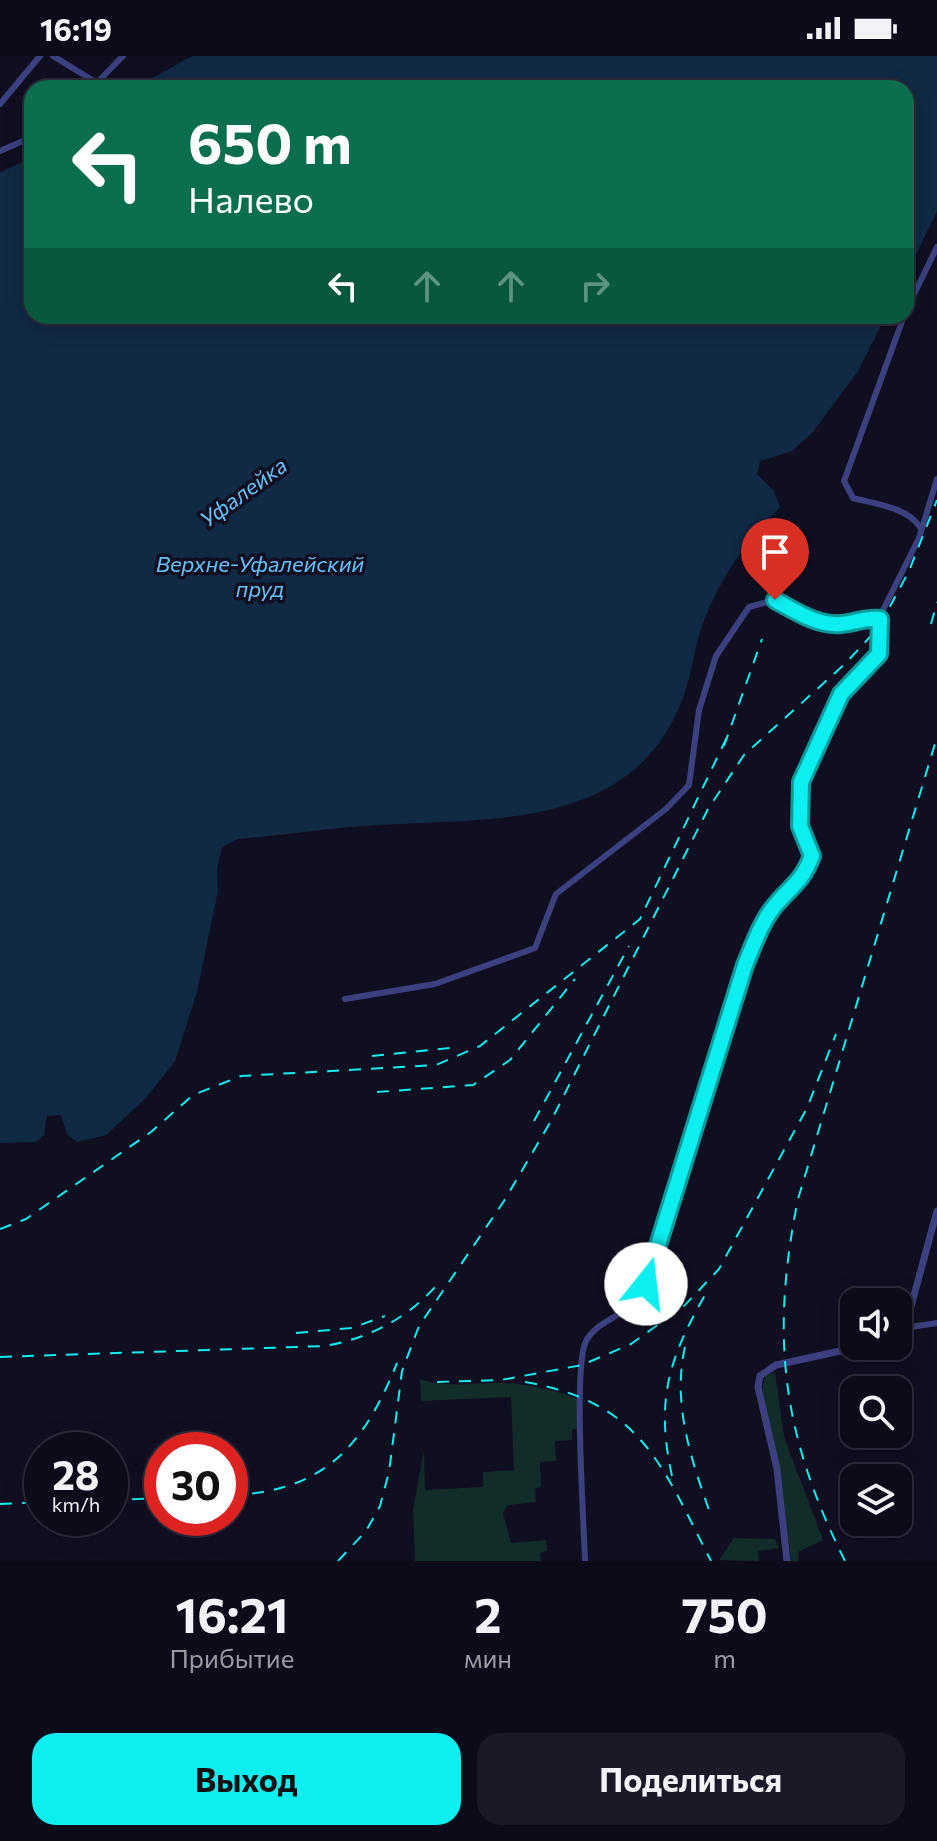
<!DOCTYPE html>
<html lang="ru">
<head>
<meta charset="utf-8">
<style>
  :root { --surface:#0c0b1a; --page:#1a1927; --text:#f1f3f6; --muted:#9a9ba2; --line:#2c2b39; --accent:#0ceef0 }
  body { margin:0; font-family:Commissioner,sans-serif; background:var(--page); color:var(--text); height:100vh; display:flex; flex-direction:column; font-size:30px; white-space:nowrap }
  * { box-sizing:border-box; margin:0 }
  p { font-size:26px; color:var(--muted) }
  .icon { flex:none; width:44px; height:44px; fill:none; stroke:currentColor; stroke-width:2; stroke-linecap:round; stroke-linejoin:round }
  .map { position:relative; height:1505px; overflow:hidden }
  .drawer { display:flex; flex-direction:column; background:var(--surface); flex:1 }
  .drawer>* { flex:none }
  .hud { position:absolute; left:24px; top:24px; width:890px; height:244px; border-radius:24px; box-shadow:0 4px 20px #0003,0 0 0 2px var(--line); background:#0b6e4f; color:#fff; overflow:hidden }
  .buttons { position:absolute; left:840px; top:1232px; display:grid; gap:16px }
  .buttons a { display:grid; place-items:center; width:72px; height:72px; border-radius:16px; background:var(--surface); box-shadow:0 4px 20px #0003,0 0 0 2px var(--line); font-size:40px }
  .speed { position:absolute; left:24px; top:1376px; display:flex; gap:16px; font-size:40px; font-weight:700; text-align:center }
  .speed>* { display:grid; place-content:center; width:104px; height:104px; border-radius:50%; background:var(--surface); box-shadow:0 4px 20px #0003,0 0 0 2px var(--line); line-height:1 }
  .speed small { font-size:20px; font-weight:400 }
  .speed .limit { border:12px solid #d22; background:#fff; color:#111 }
  .pin { position:absolute; display:grid; place-items:center; width:68px; height:68px; color:#fff; margin:-82px -34px; border-radius:50% 50% 50% 0; rotate:-45deg; box-shadow:0 0 8px #0007 }
  .pin .icon { rotate:45deg }
  .me { position:absolute; width:88px; margin:-44px; rotate:16deg; stroke-linejoin:round; filter:drop-shadow(0 0 6px #0008) }
  .turn { display:flex; align-items:center; gap:28px; height:168px; padding:0 32px; font-size:36px }
  .turn .icon { width:104px; height:104px; stroke-width:2.5 }
  .turn b { display:block; font-size:56px; line-height:68px }
  .lanes { display:flex; align-items:center; height:76px; padding:0 32px; background:#0003; justify-content:center; gap:40px; direction:ltr }
  .lanes .off { opacity:.35 }
  .eta { display:flex; justify-content:space-evenly; align-items:center; height:136px; text-align:center }
  .eta b { font-size:48px; font-weight:700; line-height:56px }
  .button { display:flex; gap:16px; margin-top:auto; padding:16px 32px }
  .button a { flex:1; height:92px; border-radius:24px; background:var(--accent); color:#111; font-size:32px; font-weight:700; line-height:92px; text-align:center }
  .button a+a { background:var(--page); color:var(--text) }
  .status { display:flex; justify-content:space-between; align-items:center; height:56px; padding:0 40px; background:var(--surface); direction:ltr }
  .status svg { height:22px; fill:currentColor }
  .map>svg:first-child { display:block }
  .green { fill:#122c29 }
  .water { fill:#102945 }
  .lines { fill:none; stroke-linecap:round; stroke-linejoin:round }
  .minor { stroke:#3c407f; stroke-width:6 }
  .tertiary { stroke:#3c407f; stroke-width:7 }
  .rail { stroke:#0ceef0; stroke-width:2; stroke-dasharray:12 10; stroke-linecap:butt }
  .route-casing { stroke:#089b9c; stroke-width:20 }
  .route { stroke:#0ceef0; stroke-width:14 }
  .labels { text-anchor:middle; dominant-baseline:central; stroke-width:7; stroke-linejoin:round; paint-order:stroke }
  .water-label { font-size:22px; font-style:italic; fill:#66c1f8; stroke:#100f22 }
</style>
</head>
<body>
<div class="status"><b>16:19</b><svg viewBox="0 0 49 12"><path d="M0 12V9h3v3zM5 12V6h3v6zM10 12V3h3v9zM15 12V0h3v12zM26 1h20v11H26zM47 4h2v5h-2z"/></svg></div>
<div class="map">
<svg width="937" height="1505" viewBox="0 0 937 1505">
  <rect width="100%" height="100%" fill="#100f22"/>
  <g class="green">
    <polygon points="775,1316 784,1381 823,1484 798,1496 799,1505 791,1505 780,1413 762,1334 765,1321"/>
    <path d="M420,1323C445,1332 470,1327 496,1327C524,1327 552,1333 578,1343L577,1372L572,1374V1384L555,1385L556,1405L540,1406L541,1431L535,1432L536,1446L508,1449L503,1457L511,1487L546,1484L547,1495L540,1497L541,1505H415L413,1454L424,1393L425,1434L483,1431V1416L514,1414L511,1341L421,1345Z"/>
    <polygon points="734,1482 775,1483 779,1492 758,1495 759,1505 719,1504"/>
  </g>
  <g class="water">
    <polygon points="192,0 937,0 937,155 906,219 906,32 122,32 156,20"/>
    <path d="M32,102V260H886L858,315L813,376L792,395L760,405L757,418L774,435L780,452C744,484 711,537 698,583C693,601 691,619 685,636C638,774 495,762 377,769C330,772 284,779 238,783L222,791L217,814L218,834L197,936L175,1005L146,1042L106,1079L77,1086L67,1078L61,1059L47,1060L44,1079L36,1086L0,1087V116Z"/>
  </g>
  <g class="lines">
    <g class="minor">
      <polyline points="53,0 97,27"/>
      <polyline points="92,32 123,0"/>
      <polyline points="0,48 40,0"/>
      <polyline points="0,95 32,81"/>
      <polyline points="906,255 937,191"/>
      <path d="M904,260L844,425L853,442C875,448 907,451 920,471"/>
      <path d="M345,943L435,928L535,892L556,838L666,753L689,729L699,654L716,600L749,551L775,544C795,555 817,570 841,568C855,567 866,561 880,563"/>
      <polyline points="898,1273 937,1267"/>
      <path d="M585,1505C584,1468 573,1310 586,1285C600,1260 630,1263 646,1228L745,909C754,888 762,863 777,846C794,828 802,825 812,800L800,770L801,726L841,638L879,598L880,560L919,482L937,423"/>
    </g>
    <g class="tertiary">
      <polyline points="898,1269 910,1254 937,1155"/>
      <polyline points="787,1505 777,1413 758,1331 760,1320 776,1309 863,1290"/>
    </g>
    <g class="rail">
      <polyline points="931,568 937,546"/>
      <polyline points="724,690 762,583"/>
      <polyline points="372,1000 458,991"/>
      <polyline points="377,1036 473,1029 510,1004 575,923"/>
      <polyline points="534,1065 629,890"/>
      <polyline points="0,1173 26,1163 151,1076 193,1039 241,1020 436,1009 480,990 640,863 727,681"/>
      <polyline points="296,1277 352,1272 385,1260"/>
      <path d="M685,1291C672,1347 691,1403 709,1454"/>
      <path d="M0,1301L325,1290C369,1282 405,1264 436,1230"/>
      <polyline points="437,1326 501,1324 582,1309 631,1288 684,1250 719,1213 807,1052 836,978"/>
      <path d="M525,1326C642,1346 662,1410 711,1505"/>
      <path d="M672,1420C655,1343 669,1301 708,1234"/>
      <path d="M230,1439C325,1436 364,1389 397,1307"/>
      <polyline points="110,1444 162,1442"/>
      <polyline points="0,1448 42,1446"/>
      <polyline points="338,1505 366,1475 380,1450 389,1416 402,1315 419,1270 504,1145 551,1065 708,753 744,699 846,607 879,571 909,515 937,444"/>
      <path d="M845,1505C782,1379 770,1281 798,1143L937,681"/>
    </g>
  </g>
  <g class="lines">
    <defs>
      <path id="route" d="M646,1228L745,909C754,888 762,863 778,846C794,828 802,825 812,800L800,770L801,726L841,638L879,598L880,563C866,561 855,567 841,568C817,570 795,555 775,544"/>
    </defs>
    <use href="#route" class="route-casing"/>
    <use href="#route" class="route"/>
  </g>
  <g class="labels">
    <g class="water-label">
      <text transform="translate(243 436) rotate(-36)">Уфалейка</text>
      <text x="260" y="507">Верхне-Уфалейский<tspan x="260" dy="25">пруд</tspan></text>
    </g>
  </g>
</svg>
<div class="buttons">
<a><svg class="icon" aria-label="sound" viewBox="0 0 24 24"><path d="M4 9h4l5-4v14l-5-4H4zM17 9q2 3 0 6"/></svg></a>
<a><svg class="icon" aria-label="search" viewBox="0 0 24 24"><circle cx="10" cy="10" r="6"/><path d="M15 15l6 6"/></svg></a>
<a><svg class="icon" aria-label="layers" viewBox="0 0 24 24"><path d="M12 4l9 5-9 5-9-5zM3 14l9 5 9-5"/></svg></a>
</div>
<div class="speed"><div>28<small>km/h</small></div><div class="limit">30</div></div>
<div class="pin" style="left:775px;top:544px;background:#d93025"><svg class="icon" aria-label="arrive" viewBox="0 0 24 24"><path d="M6 21V4h12l-3 4 3 4H6"/></svg></div>
<svg class="me" style="left:646px;top:1228px" viewBox="-20 -20 40 40"><circle r="19" fill="#fff"/><path d="M0-13L10 11 0 6-10 11z" fill="#0ceef0"/></svg>
<div class="hud">
<div class="turn"><svg class="icon" aria-label="left" viewBox="0 0 24 24"><path d="M17 20v-9H6M10 6l-5 5 5 5"/></svg><div><b>650 m</b>Налево</div></div>
<div class="lanes"><svg class="icon" aria-label="left" viewBox="0 0 24 24"><path d="M17 20v-9H6M10 6l-5 5 5 5"/></svg><svg class="icon off" aria-label="ahead" viewBox="0 0 24 24"><path d="M12 20V5M6 11l6-6 6 6"/></svg><svg class="icon off" aria-label="ahead" viewBox="0 0 24 24"><path d="M12 20V5M6 11l6-6 6 6"/></svg><svg class="icon off" aria-label="right" viewBox="0 0 24 24"><path d="M7 20v-9h11M14 6l5 5-5 5"/></svg></div>
</div>
</div>
<section class="drawer">
<div class="eta">
<div><b>16:21</b><p>Прибытие</p></div>
<div><b>2</b><p>мин</p></div>
<div><b>750</b><p>m</p></div>
</div>
<div class="button"><a>Выход</a><a>Поделиться</a></div>
</section>
</body>
</html>
